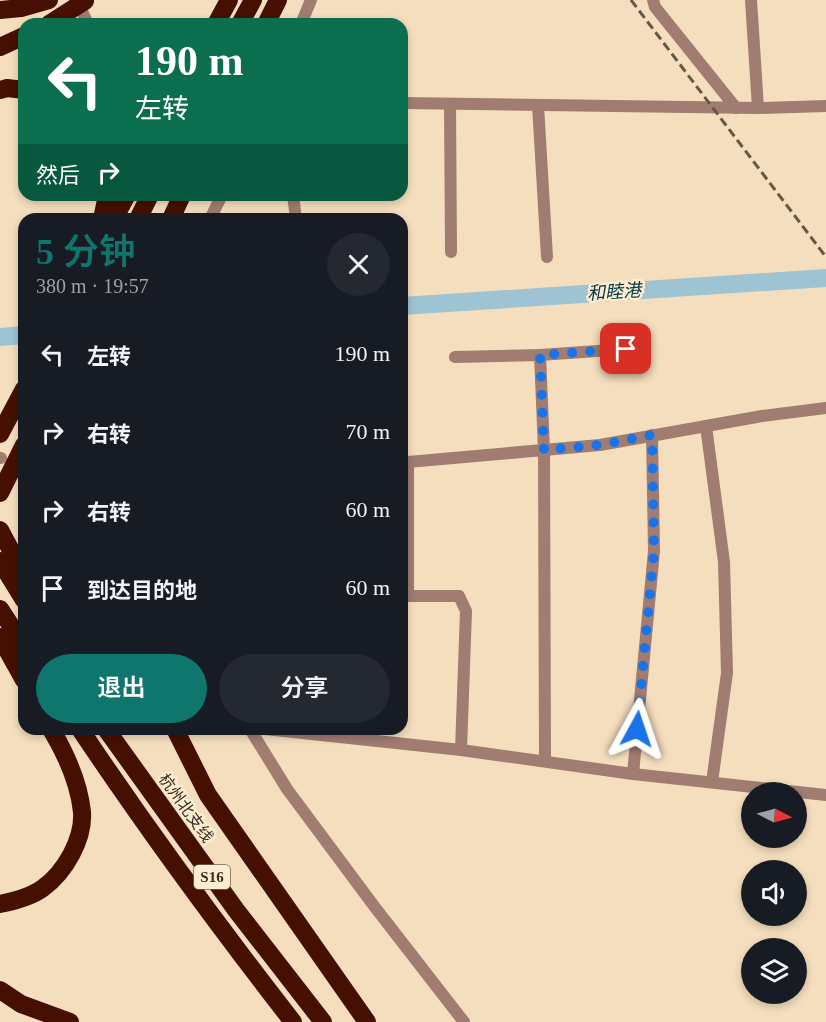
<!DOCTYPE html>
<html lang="zh">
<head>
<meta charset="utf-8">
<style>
  :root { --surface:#171b24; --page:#242831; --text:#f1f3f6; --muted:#9ea1a6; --accent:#0f766e }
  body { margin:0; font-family:"Times New Roman","Noto Sans SC",serif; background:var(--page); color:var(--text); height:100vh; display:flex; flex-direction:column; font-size:22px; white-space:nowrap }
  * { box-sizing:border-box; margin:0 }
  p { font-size:20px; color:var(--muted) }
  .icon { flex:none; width:33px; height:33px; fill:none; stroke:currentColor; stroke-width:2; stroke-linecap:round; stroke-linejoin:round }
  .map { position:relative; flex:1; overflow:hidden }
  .side { position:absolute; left:18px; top:213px; width:390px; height:522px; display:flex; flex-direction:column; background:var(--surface); border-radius:18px; box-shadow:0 3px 9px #0003 }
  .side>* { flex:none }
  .guide { position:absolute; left:18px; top:18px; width:390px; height:183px; border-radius:18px; box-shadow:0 3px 9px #0003; background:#0b6e4f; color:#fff; overflow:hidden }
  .needle { width:39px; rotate:96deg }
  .fabs { position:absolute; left:741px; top:782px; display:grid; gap:12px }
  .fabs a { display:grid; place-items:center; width:66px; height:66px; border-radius:50%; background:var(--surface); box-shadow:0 3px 9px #0003; font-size:30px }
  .pin { position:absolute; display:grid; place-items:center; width:51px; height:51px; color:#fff; margin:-26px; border-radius:12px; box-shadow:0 3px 9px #0006 }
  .me { position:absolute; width:66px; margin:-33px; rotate:5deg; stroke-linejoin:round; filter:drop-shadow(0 0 4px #0008) }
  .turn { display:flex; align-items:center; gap:21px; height:126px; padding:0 18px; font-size:27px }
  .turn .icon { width:78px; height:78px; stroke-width:2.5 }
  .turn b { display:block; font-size:42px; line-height:51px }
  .then { display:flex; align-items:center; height:57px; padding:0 18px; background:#0003; gap:12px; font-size:22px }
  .round { display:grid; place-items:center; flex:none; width:63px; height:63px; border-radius:32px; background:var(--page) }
  .head { display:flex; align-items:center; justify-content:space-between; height:102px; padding:0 18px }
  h1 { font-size:36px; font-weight:600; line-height:45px; color:var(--accent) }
  .button { display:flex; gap:12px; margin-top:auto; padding:12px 18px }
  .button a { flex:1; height:69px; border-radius:36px; background:var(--accent); color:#fff; font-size:24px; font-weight:600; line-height:69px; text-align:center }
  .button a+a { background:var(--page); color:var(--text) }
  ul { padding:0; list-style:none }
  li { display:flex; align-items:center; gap:18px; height:78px; padding:0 18px }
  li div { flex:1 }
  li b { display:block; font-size:22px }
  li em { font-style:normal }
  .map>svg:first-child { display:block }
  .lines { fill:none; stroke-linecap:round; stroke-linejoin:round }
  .river { stroke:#9ec3d3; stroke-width:18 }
  .minor { stroke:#a07c71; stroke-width:12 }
  .motorway { stroke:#451001; stroke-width:18 }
  .rail { stroke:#645847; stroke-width:3; stroke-dasharray:9 4.5; stroke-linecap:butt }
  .motorway-bridge { stroke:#451001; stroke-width:18 }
  .route { stroke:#1a73e8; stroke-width:10; stroke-dasharray:0 18 }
  .labels { text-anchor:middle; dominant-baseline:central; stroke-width:5; stroke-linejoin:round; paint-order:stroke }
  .shield { fill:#feecd1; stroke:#726656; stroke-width:1.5 }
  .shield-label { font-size:15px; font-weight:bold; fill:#362d21 }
  .street-label { font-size:16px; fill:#362d21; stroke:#feecd1 }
  .water-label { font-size:18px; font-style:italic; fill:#003546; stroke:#feecd1 }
</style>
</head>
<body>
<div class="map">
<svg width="826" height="1022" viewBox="0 0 826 1022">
  <rect width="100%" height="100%" fill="#f5debd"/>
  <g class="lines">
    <g class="river">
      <polyline points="402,306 826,278"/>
      <polyline points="0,337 24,335"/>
    </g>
    <g class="minor">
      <polyline points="77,0 88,24"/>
      <polyline points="653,0 655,7 736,108"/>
      <polyline points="751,0 758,108"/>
      <polyline points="301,24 311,0"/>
      <polyline points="402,103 758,108 826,106"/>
      <polyline points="450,104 451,252"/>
      <polyline points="538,105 547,257"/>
      <polyline points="293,195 296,219"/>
      <polyline points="210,219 222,195"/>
      <polyline points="455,357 540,355"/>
      <polyline points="706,426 724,562 727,673 712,782"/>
      <polyline points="0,458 1,458"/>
      <polyline points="402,464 408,462 600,445 762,416 826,408"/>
      <polyline points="402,596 459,596 466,611 461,750"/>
      <polyline points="408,596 408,462"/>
      <polyline points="250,729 287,789 374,906 464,1022"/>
      <polyline points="265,729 461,750 633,774 826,795"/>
      <polyline points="545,761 544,450 540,355 626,349"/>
      <polyline points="633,774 654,551 652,435"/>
    </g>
    <g class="motorway">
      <polyline points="0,10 21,8 49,0"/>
      <polyline points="216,24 229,0"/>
      <polyline points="240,24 253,0"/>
      <polyline points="266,24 278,0"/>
      <polyline points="0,47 24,36"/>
      <polyline points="0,90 7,88 24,90"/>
      <polyline points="102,219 107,195"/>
      <polyline points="114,219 127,195"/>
      <polyline points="138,219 150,195"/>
      <polyline points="171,219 182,195"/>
      <polyline points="0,434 24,389"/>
      <polyline points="0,493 24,445"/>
      <polyline points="0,530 24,575"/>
      <polyline points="0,561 24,600"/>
      <polyline points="0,609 24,646"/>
      <polyline points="0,637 24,680"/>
      <path d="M80,729C147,829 219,927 293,1022"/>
      <polyline points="106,729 236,910 323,1022"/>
      <polyline points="175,729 208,795 367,1022"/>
      <path d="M0,904C15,901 31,897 43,888C65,872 84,839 82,812C79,783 66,754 51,729"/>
      <polyline points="0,990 21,1004 70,1022"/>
    </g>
    <polyline class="rail" points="631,0 826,257"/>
    <polyline class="motorway-bridge" points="49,24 85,1"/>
  </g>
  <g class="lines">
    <polyline class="route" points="626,349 540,355 544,450 600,445 652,435 654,551 637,729"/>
  </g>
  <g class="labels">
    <rect class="shield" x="194" y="865" width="36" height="24" rx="4.5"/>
    <g class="shield-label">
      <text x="212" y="877">S16</text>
    </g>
    <g class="street-label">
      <text transform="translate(186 808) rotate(54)">杭州北支线</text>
    </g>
    <g class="water-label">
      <text transform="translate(614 292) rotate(-4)">和睦港</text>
    </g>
  </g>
</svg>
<div class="fabs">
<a><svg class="needle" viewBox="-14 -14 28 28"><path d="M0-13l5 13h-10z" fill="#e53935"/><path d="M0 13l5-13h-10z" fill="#9ea1a6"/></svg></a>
<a><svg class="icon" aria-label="sound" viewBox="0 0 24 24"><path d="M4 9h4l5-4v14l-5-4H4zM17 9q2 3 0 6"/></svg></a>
<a><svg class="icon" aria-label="layers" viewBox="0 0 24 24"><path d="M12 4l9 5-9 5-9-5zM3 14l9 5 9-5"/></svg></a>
</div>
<div class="pin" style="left:626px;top:349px;background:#d93025"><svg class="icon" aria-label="arrive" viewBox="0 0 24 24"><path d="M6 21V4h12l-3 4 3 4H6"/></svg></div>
<svg class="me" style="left:637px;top:729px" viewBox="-20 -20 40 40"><path d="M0-17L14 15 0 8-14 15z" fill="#1a73e8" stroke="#fff" stroke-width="4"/></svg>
<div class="guide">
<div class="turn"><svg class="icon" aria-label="left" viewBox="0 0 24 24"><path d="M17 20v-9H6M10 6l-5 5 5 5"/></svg><div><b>190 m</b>左转</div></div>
<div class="then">然后<svg class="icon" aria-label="right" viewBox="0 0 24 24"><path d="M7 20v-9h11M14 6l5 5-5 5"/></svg></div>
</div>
<section class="side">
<div class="head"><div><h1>5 分钟</h1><p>380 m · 19:57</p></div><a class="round"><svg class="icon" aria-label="close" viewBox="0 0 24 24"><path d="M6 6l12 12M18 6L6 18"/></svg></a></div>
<ul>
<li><svg class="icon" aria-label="left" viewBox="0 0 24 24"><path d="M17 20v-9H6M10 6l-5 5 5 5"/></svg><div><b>左转</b></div><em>190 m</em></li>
<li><svg class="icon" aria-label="right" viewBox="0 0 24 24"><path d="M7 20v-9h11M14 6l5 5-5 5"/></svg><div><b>右转</b></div><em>70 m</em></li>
<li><svg class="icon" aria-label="right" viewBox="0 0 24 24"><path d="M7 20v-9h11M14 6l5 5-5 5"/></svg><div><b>右转</b></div><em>60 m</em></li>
<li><svg class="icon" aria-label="arrive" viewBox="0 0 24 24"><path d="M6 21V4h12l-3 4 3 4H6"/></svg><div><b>到达目的地</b></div><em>60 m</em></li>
</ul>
<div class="button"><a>退出</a><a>分享</a></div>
</section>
</div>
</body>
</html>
